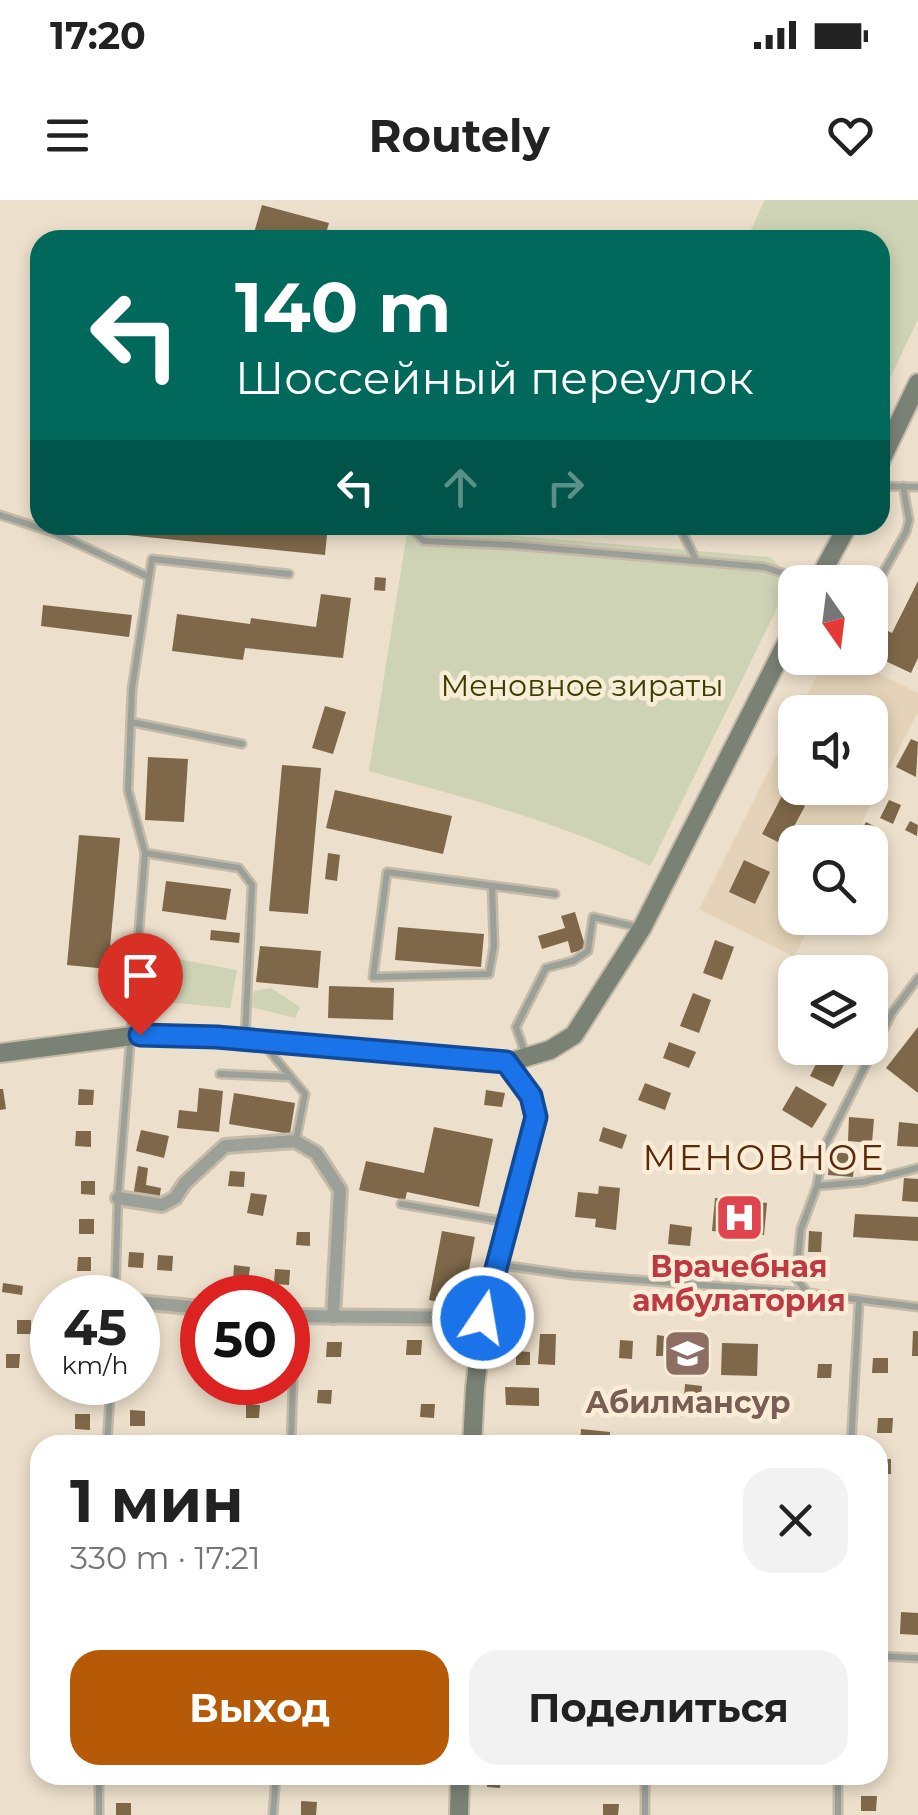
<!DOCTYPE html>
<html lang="ru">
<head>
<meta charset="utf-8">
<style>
  :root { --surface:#fff; --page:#f2f2f2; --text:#222; --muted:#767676; --accent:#b75a08 }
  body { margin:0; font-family:Montserrat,sans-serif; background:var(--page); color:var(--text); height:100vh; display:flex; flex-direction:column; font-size:38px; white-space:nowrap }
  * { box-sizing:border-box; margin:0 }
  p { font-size:32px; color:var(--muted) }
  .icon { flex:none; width:55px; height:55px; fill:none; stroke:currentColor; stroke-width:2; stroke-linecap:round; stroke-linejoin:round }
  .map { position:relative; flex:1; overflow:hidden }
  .panel { position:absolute; left:30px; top:1235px; width:858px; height:350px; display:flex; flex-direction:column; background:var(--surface); border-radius:30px; box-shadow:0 5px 15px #0003 }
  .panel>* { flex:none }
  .top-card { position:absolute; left:30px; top:30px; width:860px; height:305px; border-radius:30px; box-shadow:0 5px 15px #0003; background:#00695c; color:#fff; overflow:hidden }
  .needle { width:65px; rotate:166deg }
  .tools { position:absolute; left:778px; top:365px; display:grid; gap:20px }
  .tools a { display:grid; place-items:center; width:110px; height:110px; border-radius:20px; background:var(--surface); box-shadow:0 5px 15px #0003; font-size:50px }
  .speed { position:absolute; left:30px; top:1075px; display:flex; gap:20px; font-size:50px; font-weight:700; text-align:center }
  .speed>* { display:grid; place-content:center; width:130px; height:130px; border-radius:50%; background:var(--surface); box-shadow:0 5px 15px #0003; line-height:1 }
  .speed small { font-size:25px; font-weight:400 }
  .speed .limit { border:15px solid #d22; background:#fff; color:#111 }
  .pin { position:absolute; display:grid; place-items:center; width:85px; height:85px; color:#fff; margin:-102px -42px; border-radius:50% 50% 50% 0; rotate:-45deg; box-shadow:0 0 10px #0007 }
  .pin .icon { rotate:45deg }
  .me { position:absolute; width:110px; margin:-55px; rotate:12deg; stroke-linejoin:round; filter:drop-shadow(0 0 8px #0008) }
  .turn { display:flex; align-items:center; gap:35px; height:210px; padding:0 40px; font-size:45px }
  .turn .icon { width:130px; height:130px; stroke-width:2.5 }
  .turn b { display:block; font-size:70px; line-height:85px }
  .lanes { display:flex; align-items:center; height:95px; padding:0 40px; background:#0003; justify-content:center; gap:50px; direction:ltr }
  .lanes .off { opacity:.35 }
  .round { display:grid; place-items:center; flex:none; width:105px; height:105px; border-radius:30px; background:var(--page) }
  .summary { display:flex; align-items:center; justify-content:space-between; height:170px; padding:0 40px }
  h1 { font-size:60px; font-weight:700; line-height:75px }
  .primary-button { display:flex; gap:20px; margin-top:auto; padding:20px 40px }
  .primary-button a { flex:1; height:115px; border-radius:30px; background:var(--accent); color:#fff; font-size:40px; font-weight:700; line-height:115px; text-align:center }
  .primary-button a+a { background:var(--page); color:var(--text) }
  .status { display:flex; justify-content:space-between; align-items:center; height:70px; padding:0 50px; background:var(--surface); direction:ltr }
  .status svg { height:28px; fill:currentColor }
  header { display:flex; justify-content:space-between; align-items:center; height:130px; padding:0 40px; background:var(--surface); font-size:45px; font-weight:700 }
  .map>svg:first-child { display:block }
  .built { fill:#e4d3b8 }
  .green { fill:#cdd3b4 }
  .building { fill:#7e6849 }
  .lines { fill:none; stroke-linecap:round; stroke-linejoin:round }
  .service-casing { stroke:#c5baa8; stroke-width:11 }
  .minor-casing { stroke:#c5baa8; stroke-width:18 }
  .secondary-casing { stroke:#c5baa8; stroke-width:22 }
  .service { stroke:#9ba199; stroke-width:6 }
  .minor { stroke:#9ba199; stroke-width:12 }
  .secondary { stroke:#7a8276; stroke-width:18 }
  .route-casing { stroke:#114b97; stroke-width:25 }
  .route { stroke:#1a73e8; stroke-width:18 }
  .labels { text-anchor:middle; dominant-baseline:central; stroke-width:9; stroke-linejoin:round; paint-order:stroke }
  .park-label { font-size:30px; fill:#384000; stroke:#faedd8 }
  .health-label { font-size:30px; font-weight:bold; fill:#be3a42; stroke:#faedd8 }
  .education-label { font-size:30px; font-weight:bold; fill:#785e54; stroke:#faedd8 }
  .quarter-label { font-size:35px; letter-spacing:2.5px; fill:#592b0a; stroke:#faedd8 }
</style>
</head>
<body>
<div class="status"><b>17:20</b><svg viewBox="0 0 49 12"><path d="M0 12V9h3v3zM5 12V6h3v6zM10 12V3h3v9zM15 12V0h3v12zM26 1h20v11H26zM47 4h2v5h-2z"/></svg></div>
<header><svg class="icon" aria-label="menu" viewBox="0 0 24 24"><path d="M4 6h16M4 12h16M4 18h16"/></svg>Routely<svg class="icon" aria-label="heart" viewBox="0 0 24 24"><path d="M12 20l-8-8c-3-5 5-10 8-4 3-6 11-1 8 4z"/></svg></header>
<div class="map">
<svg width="918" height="1615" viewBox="0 0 918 1615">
  <rect width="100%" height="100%" fill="#ecdfcb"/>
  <polygon class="built" points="826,458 847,458 918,493 918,512 852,642 795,642 795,718 814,718 794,757 699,709 795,519 795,588 870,588 870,512 798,512"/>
  <g class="green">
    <polygon points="765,0 918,0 918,119 880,199 880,40 746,40"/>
    <path d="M408,327L770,357L792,378L650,666C560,622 466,598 369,571Z"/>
    <polygon points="142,739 163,739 167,757 237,770 230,808 142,800"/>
    <polygon points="271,788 300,807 295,818 251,807 254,791"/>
  </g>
  <g class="building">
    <polygon points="262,5 329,23 324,40 252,40"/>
    <polygon points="98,325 328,325 325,355 97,332"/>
    <polygon points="375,377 386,378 385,391 374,390"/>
    <polygon points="918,381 918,458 911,473 879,458 884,449 870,442 870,431 874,424 892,433"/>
    <polygon points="321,394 351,398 343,458 245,448 243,460 172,451 177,414 250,424 251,418 316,427"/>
    <polygon points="43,405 132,415 129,437 41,426"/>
    <polygon points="325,506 346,512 333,554 312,548"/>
    <polygon points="911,539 918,542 916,577 896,567"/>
    <polygon points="148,557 188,559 184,622 145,620"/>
    <polygon points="282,565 321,568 308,714 269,711"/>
    <polygon points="335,590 452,616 443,654 326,628"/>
    <polygon points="783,594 805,606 784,645 762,634"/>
    <polygon points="889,600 901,605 893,624 880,618"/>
    <polygon points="910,621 918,625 917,636 905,630"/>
    <polygon points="866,622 876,627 869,642 855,642"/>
    <polygon points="79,635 120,638 108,769 67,765"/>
    <polygon points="328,653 340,655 337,681 325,679"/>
    <polygon points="744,660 770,672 755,704 729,692"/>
    <polygon points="166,681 231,689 226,720 162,711"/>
    <polygon points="575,712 586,749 571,753 568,741 542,749 538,736 565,728 561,716"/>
    <polygon points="398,727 484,734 481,767 395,760"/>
    <polygon points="211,730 240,733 239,743 210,740"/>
    <polygon points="715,740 734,747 722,780 703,773"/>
    <polygon points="260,746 321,751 318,788 256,782"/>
    <polygon points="329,786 394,788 393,820 328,818"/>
    <polygon points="693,793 711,800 699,833 680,826"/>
    <polygon points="918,827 918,893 886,868"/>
    <polygon points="669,842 696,852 689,868 663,858"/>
    <polygon points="824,848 847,858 833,887 810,876"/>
    <polygon points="645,883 671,893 665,910 638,900"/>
    <polygon points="796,886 827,904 812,928 782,910"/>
    <polygon points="199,888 223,891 219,932 177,928 179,910 197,912"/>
    <polygon points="0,889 3,889 6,909 0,910"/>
    <polygon points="79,889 94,890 93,905 78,905"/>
    <polygon points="486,890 505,893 502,907 484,905"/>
    <polygon points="234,893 295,903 290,934 229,924"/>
    <polygon points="849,917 874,919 872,943 848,941"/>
    <polygon points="899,922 918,924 918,947 897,946"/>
    <polygon points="434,927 493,939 479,1007 407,992 405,1000 359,990 366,961 424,973"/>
    <polygon points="603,927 627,935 622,949 599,941"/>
    <polygon points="141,930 169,936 164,958 136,951"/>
    <polygon points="76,931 91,931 91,947 75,946"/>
    <polygon points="830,952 855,954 853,977 828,975"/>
    <polygon points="138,966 148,968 146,985 161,988 159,1001 133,997"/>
    <polygon points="230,971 245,972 244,987 228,986"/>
    <polygon points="904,978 918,979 918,1002 902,1001"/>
    <polygon points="81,981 95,981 95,995 81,994"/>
    <polygon points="599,986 620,988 616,1030 595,1027 596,1019 575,1017 578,992 598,994"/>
    <polygon points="251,993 267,995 263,1016 247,1013"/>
    <polygon points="715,998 767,1003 764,1035 712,1031"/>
    <polygon points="855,1014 918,1017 918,1041 853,1037"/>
    <rect x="79" y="1019" width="15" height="15"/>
    <polygon points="670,1024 692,1027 690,1046 668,1044"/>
    <polygon points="442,1031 475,1037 462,1107 429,1100"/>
    <polygon points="809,1031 822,1032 821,1052 808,1052"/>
    <polygon points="297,1032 310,1032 310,1046 296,1045"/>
    <polygon points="129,1052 144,1053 143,1068 128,1067"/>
    <polygon points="158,1055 173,1056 172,1071 157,1070"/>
    <polygon points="78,1057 91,1057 91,1071 77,1071"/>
    <polygon points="234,1065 250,1067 248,1082 233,1081"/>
    <polygon points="275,1069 290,1070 289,1085 274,1084"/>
    <polygon points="3,1083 23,1086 22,1095 2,1092"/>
    <rect x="17" y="1120" width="14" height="14"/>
    <polygon points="138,1126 149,1127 148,1142 138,1142"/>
    <polygon points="192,1128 202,1128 202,1143 191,1143"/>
    <polygon points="913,1131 918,1131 918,1156 912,1156"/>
    <polygon points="540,1134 556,1134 555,1165 538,1164"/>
    <polygon points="657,1135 664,1136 663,1156 656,1156"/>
    <polygon points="678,1138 699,1139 698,1168 677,1167"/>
    <polygon points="407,1140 422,1140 421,1155 406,1155"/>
    <polygon points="620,1140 633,1141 632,1159 619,1158"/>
    <polygon points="327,1142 342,1142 341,1157 326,1157"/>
    <polygon points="722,1143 758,1144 757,1176 721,1175"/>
    <polygon points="516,1151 530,1152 530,1165 516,1165"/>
    <polygon points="6,1154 20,1154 19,1168 6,1168"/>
    <polygon points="873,1158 888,1158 888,1173 872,1173"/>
    <polygon points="818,1164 832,1164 831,1178 817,1178"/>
    <polygon points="66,1182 80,1182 79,1191 66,1190"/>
    <polygon points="685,1184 702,1186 700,1210 683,1209"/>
    <polygon points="505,1187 539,1188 539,1206 506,1205"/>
    <polygon points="318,1190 332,1190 331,1204 317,1203"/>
    <polygon points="615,1194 630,1196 628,1215 614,1214"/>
    <polygon points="246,1204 260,1205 259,1218 246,1218"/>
    <polygon points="421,1204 435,1204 434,1218 420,1217"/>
    <polygon points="130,1210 145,1211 145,1226 130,1226"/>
    <polygon points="75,1214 90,1214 90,1230 75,1229"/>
    <polygon points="878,1218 893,1218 892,1233 877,1233"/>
    <polygon points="581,1229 610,1232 609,1245 580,1245"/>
    <polygon points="818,1235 833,1236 833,1245 818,1245"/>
    <rect x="878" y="1259" width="13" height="15"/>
    <polygon points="901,1412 918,1413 918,1435 900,1434"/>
    <rect x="67" y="1575" width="14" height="7"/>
    <rect x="226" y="1575" width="15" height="8"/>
    <polygon points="487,1575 501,1575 500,1588 487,1587"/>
    <polygon points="861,1596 877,1596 876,1611 861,1611"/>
    <polygon points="301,1601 317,1602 316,1615 301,1615"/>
    <rect x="116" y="1603" width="15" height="12"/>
    <polygon points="603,1604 619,1604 618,1615 603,1615"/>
  </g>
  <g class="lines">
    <defs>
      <g id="service">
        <polyline points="880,286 918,287"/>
        <polyline points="0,315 55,333 149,377"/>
        <polyline points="406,325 424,341 511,345 764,367 810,382"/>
        <polyline points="679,325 696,360"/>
        <polyline points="826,325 843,332"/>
        <polyline points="870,396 906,332 909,320 903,286"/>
        <polyline points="131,522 242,544"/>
        <polyline points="145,653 239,668 252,685 245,838"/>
        <polyline points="492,686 494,746 489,774 373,777 387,672 555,694"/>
        <polyline points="266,847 305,894 296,940"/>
        <polyline points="525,853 516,827 546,768 573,761 588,751 593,717 641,728"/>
        <polyline points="220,874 288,877"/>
        <polyline points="817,986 823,950 892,813 918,778"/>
        <polyline points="401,1004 508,1022"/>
        <polyline points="502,1065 572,1075 808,1093 918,1107"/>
        <polyline points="807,1092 796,1078 801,1029 817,986 863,982 918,968"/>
        <polyline points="115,1098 118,998 145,653 128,590 132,489 152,359 289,374"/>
        <polyline points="107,1245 111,1182"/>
        <polyline points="291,1245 295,1117"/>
        <polyline points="851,1245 859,1102"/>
        <polyline points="878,1456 918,1458"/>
        <polyline points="99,1575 99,1615"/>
        <polyline points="273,1615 276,1575"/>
        <polyline points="645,1615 645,1575"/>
        <polyline points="838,1615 838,1575"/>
      </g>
      <g id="minor">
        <polyline points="118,998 162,1005 175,998 185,983 225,946 295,941 316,953 340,990 333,1117"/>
        <polyline points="138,1102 202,1108"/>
        <polyline points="288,1116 483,1118"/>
      </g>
      <g id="secondary">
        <polyline points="880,262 918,183"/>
        <polyline points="817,382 848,325"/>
        <polyline points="0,853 140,835 217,837 506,863 550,850 574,835 642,728 795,426"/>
        <polyline points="472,1245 475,1188 483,1118 536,917 531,897 506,863"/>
        <polyline points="459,1615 460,1575"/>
      </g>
    </defs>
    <use href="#service" class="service-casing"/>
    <use href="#minor" class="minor-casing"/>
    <use href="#secondary" class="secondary-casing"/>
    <use href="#service" class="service"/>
    <use href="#minor" class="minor"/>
    <use href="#secondary" class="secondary"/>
  </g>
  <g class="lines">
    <defs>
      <polyline id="route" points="140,835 217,837 506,862 531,896 536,917 483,1118"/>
    </defs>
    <use href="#route" class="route-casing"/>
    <use href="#route" class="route"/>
  </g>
  <defs>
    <symbol id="hospital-square" viewBox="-11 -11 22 22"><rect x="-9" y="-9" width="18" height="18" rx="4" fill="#e0444e" stroke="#faedd8"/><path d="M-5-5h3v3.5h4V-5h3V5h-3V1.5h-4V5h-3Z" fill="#fff"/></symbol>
    <symbol id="school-square" viewBox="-11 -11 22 22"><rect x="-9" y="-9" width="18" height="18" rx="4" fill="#8d6e63" stroke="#faedd8"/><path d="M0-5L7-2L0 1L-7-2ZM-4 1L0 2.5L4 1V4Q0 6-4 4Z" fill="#fff"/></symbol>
  </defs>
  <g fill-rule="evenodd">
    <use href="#hospital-square" x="712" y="990" width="55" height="55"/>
    <use href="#school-square" x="660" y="1126" width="55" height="55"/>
  </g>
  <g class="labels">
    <g class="park-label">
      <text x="582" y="485">Меновное зираты</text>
    </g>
    <g class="health-label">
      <text x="739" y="1066">Врачебная<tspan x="739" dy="34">амбулатория</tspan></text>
    </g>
    <g class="education-label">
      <text x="688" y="1202">Абилмансур</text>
    </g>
    <g class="quarter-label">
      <text x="764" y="957">МЕНОВНОЕ</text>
    </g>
  </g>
</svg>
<div class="tools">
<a><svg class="needle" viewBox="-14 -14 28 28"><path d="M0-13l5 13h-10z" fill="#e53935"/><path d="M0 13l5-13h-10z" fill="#767676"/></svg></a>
<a><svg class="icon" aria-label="sound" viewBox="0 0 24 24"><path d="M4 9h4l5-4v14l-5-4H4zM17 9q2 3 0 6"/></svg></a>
<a><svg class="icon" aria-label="search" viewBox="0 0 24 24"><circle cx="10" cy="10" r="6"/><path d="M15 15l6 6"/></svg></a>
<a><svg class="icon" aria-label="layers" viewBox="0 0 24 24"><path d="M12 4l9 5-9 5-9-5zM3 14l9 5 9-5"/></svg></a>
</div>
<div class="speed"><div>45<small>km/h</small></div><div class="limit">50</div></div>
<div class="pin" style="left:140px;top:835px;background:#d93025"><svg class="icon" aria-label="arrive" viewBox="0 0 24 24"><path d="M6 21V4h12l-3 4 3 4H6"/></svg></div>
<svg class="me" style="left:483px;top:1118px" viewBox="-20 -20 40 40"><circle r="17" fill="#1a73e8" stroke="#fff" stroke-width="3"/><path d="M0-11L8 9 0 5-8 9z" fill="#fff"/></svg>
<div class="top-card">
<div class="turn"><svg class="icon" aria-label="left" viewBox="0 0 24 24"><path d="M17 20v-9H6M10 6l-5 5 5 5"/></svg><div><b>140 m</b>Шоссейный переулок</div></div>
<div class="lanes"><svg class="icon" aria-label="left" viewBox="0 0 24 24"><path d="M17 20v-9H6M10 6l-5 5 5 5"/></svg><svg class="icon off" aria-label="ahead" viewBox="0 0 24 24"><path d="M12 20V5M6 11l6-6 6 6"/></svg><svg class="icon off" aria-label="right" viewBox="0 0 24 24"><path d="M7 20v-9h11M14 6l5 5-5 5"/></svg></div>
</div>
<section class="panel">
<div class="summary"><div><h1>1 мин</h1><p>330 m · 17:21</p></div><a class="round"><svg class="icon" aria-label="close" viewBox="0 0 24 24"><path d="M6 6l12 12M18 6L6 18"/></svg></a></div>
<div class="primary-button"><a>Выход</a><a>Поделиться</a></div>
</section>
</div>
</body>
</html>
